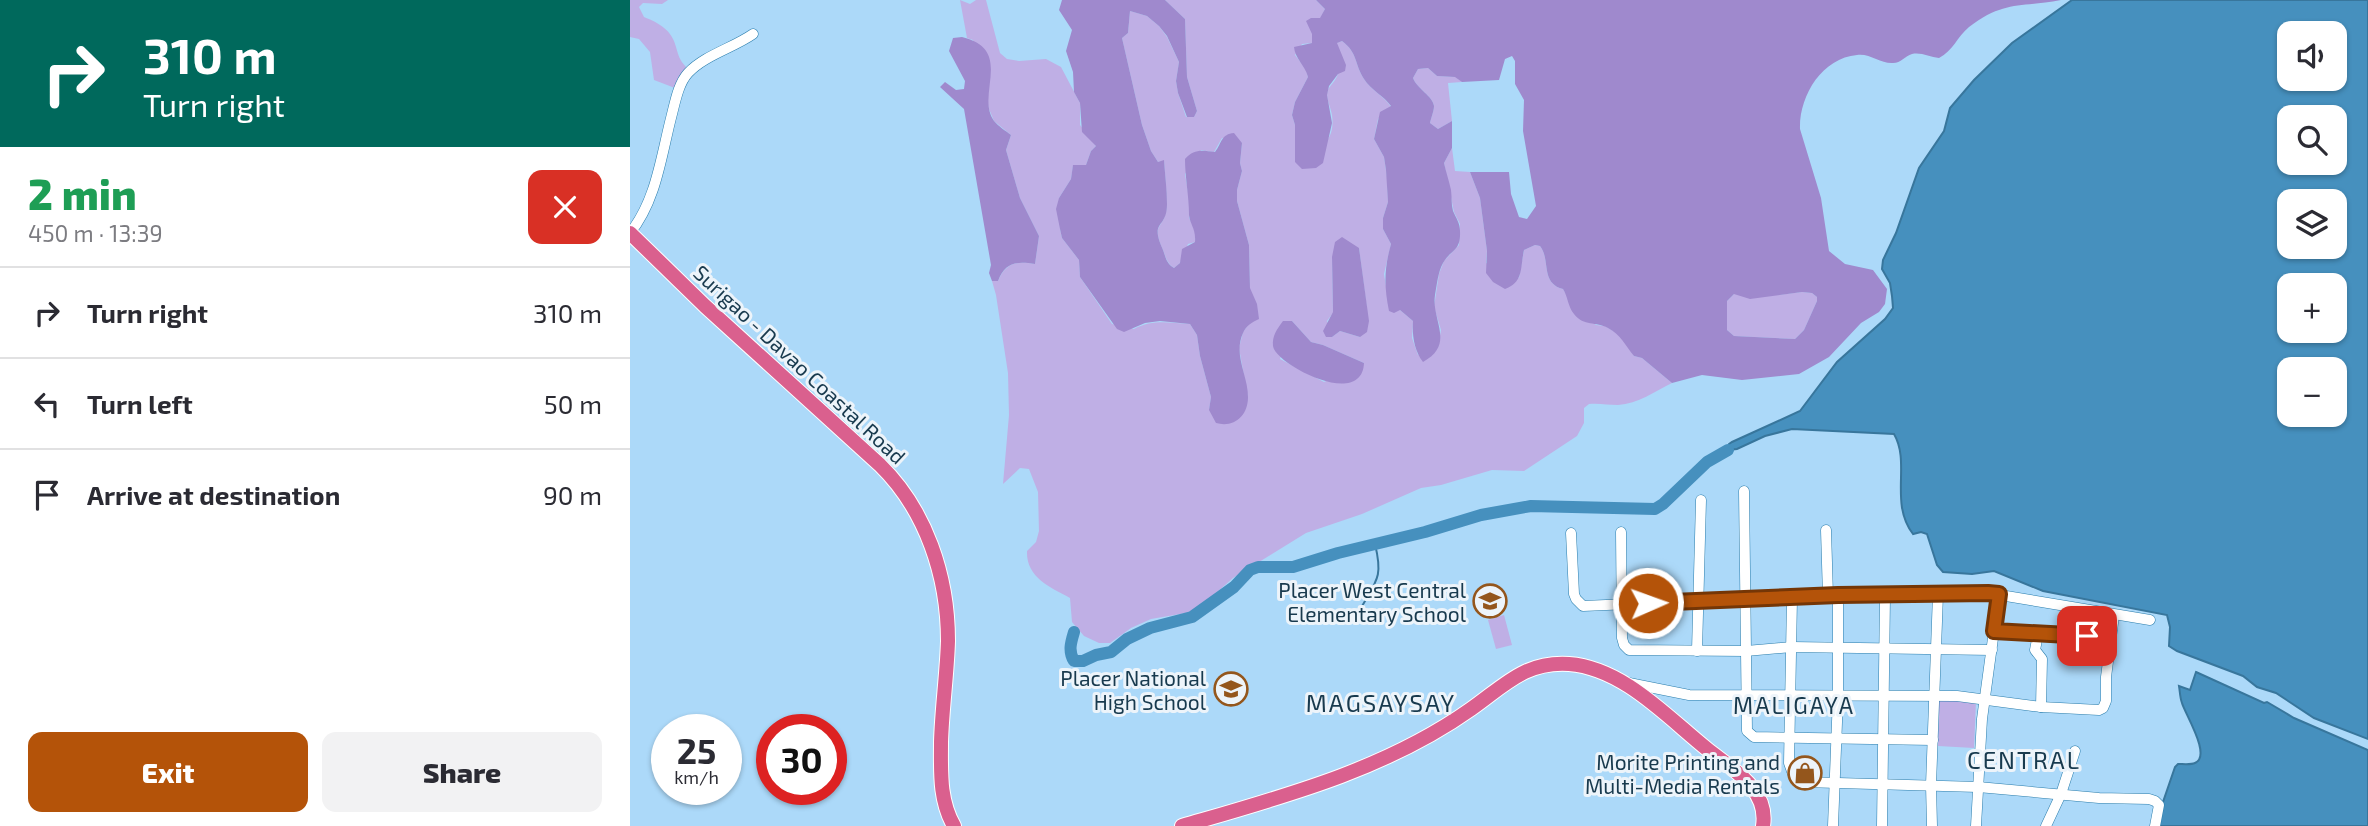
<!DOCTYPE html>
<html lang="en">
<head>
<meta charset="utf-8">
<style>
  :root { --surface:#fff; --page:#f2f2f3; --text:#2b2b33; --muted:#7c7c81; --line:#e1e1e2; --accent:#b45309 }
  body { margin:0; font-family:"Exo 2",sans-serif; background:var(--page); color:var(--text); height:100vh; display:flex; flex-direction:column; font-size:26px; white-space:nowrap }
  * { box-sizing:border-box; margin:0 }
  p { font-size:23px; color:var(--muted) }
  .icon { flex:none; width:38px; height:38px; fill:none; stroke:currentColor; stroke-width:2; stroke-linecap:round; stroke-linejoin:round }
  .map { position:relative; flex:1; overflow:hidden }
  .side { display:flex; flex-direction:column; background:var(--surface); width:630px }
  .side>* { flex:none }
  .guide { background:#00695c; color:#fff; overflow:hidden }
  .tools { position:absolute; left:1647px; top:21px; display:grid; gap:14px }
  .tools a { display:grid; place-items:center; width:70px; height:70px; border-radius:14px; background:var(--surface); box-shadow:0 2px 5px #0004; font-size:35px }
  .speed { position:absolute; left:21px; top:714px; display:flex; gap:14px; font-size:35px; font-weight:700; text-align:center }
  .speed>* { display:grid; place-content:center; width:91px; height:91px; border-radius:50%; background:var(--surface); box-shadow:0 2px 5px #0004; line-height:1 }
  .speed small { font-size:18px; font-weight:400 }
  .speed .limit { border:10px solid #d22; background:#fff; color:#111 }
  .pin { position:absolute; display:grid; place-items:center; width:60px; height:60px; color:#fff; margin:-30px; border-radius:14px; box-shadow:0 4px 10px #0006 }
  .me { position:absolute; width:77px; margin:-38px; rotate:88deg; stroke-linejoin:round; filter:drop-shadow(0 0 5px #0008) }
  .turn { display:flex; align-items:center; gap:24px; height:147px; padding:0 28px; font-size:32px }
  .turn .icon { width:91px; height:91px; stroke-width:2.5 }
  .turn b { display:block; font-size:49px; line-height:60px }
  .round { display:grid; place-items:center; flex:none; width:74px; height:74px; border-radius:14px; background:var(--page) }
  .headline { display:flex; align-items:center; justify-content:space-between; height:119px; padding:0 28px }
  h1 { font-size:42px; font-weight:800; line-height:52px; color:#1e9e55 }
  .action { display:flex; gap:14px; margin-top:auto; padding:14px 28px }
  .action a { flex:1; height:80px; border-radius:14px; background:var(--accent); color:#fff; font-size:28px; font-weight:800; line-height:80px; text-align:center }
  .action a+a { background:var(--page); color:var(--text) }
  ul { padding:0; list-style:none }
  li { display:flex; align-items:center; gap:21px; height:91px; padding:0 28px; border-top:2px solid var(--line) }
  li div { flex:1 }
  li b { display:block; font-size:26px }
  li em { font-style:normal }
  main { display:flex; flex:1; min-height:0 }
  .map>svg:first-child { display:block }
  .green { fill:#bfafe5; fill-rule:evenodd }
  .forest { fill:#9f89cd; fill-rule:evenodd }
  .water { fill:#4690be; stroke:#38769c; stroke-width:2; fill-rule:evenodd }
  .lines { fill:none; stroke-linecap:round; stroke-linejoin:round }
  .stream { stroke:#38769c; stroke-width:2 }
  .river { stroke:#4690be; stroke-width:12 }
  .minor-casing { stroke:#297dac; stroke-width:11 }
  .highway-casing { stroke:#fff; stroke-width:16 }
  .minor { stroke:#fff; stroke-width:10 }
  .highway { stroke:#da608e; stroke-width:14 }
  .route-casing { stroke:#753606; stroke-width:18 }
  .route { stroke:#b45309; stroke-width:12 }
  .labels { text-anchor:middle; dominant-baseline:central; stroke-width:6; stroke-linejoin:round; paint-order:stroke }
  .street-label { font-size:21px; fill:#183a4e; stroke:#edf4fa }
  .poi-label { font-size:21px; fill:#183a4e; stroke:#edf4fa; text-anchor:end }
  .neighbourhood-label { font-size:23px; letter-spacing:2px; fill:#183a4e; stroke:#edf4fa }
  .quarter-label { font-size:24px; letter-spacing:2px; fill:#183a4e; stroke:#edf4fa }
</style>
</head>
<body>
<main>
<section class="side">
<div class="guide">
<div class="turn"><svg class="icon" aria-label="right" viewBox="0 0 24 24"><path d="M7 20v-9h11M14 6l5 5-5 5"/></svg><div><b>310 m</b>Turn right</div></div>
</div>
<div class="headline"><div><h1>2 min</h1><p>450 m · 13:39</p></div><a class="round" style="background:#d93025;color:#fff"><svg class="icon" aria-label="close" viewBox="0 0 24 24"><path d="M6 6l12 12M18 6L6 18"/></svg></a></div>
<ul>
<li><svg class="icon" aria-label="right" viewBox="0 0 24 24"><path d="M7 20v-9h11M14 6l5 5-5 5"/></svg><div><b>Turn right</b></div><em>310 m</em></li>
<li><svg class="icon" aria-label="left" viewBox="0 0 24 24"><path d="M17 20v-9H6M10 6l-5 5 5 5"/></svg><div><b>Turn left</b></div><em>50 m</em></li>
<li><svg class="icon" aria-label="arrive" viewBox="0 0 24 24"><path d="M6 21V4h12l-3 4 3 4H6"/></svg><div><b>Arrive at destination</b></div><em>90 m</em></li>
</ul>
<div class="action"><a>Exit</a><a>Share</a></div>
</section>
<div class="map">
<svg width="1738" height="826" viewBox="0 0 1738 826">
  <rect width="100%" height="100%" fill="#acd9f9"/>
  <g class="green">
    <path d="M0,0H38L32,4L13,3L9,7L14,17C29,23 42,30 46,47C49,57 49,59 56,67L45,88L24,80L20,52L9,39L0,37Z"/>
    <path d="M330,0L340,4L346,0H356L370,53L377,59L389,61L416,59L431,67L450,103V125L466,146L461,151L456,165L443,166L441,179L429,198L430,229L432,238L449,260L450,277L482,324L504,329C523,319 539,323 560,324L567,335L570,356L581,397L579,410L618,398L609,348L613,332L618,325L620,288L619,245L607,201V190L612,171L610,163L612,143L592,138L584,152L571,150L555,174L560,204L559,218L566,231L565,242L558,244L550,263L544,268C537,263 536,258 533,250C520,221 535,231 537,205C537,196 535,171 534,161L528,162L521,151L512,125L492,38L498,33L500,11L517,16L529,26L537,37L549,62L546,81L548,93L556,117H564L567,111L557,77L555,19L535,0H686L695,9L683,34L682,43L672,44L665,55L676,69L678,77L665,102L662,115L665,125V162C687,150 706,144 702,115C701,108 697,101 697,94C698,87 702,85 705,80C712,70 710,54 706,43L712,41C728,53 724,63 734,79C741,90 754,96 761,107L748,119L744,139L754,157L757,177L758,202L753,218V229L761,244L754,274L756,286L770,310L783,321L782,338L788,355L808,347L811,330L804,307L809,274L814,261L829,245L830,224L824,212L814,163L822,148L825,171L840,172L850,198L857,251L856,263L889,278L894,250L905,245L910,246C921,260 910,283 933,289L940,300V306L966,325L975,326L992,336L1004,356L1012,358L1042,383C1025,391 1008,404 988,405C978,405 969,403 959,404L954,408V423L947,436L894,471L862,470L811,485L791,488L732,514L676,533L603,578L569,608L556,613L521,619L501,628L480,643H469L454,636L442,622L440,598C419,587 396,577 397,551L406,542L409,531L408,492L399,469L390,468L373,484L379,415L378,373L366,295L362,281H368C376,262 387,261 405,264L409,236L390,198L376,150L381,135L364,121L359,109L343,40L337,38ZM729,248L737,309L730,337L710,331L702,337L697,321L703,313L702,257ZM662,321L681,342L693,345L734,363L694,382L650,359Z"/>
    <path d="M798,68L807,76L826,77L832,82L818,83L822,121L808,129L800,123C801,118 804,111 804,106C803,96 787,89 783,78L788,69Z"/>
    <polygon points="1172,292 1182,293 1187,297 1187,301 1174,330 1165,339 1104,336 1097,330 1097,301 1104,294 1147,295"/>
    <polygon points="874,615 882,645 866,649 858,620"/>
    <polygon points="1309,699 1346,701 1344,748 1308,746"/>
  </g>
  <g class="forest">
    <path d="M432,0H535L555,19L557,77L567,111L564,117H557L548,93L546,81L549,62L537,36L529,26L517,16L500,11L498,33L492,38L512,125L521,151L528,162L534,160C535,175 537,190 537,204C537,230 519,219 533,250C536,258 536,263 544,268L550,263L552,249L565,242C566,228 560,225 559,215C559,196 555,178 555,159C564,149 571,150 585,152C592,143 591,134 604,133L612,143L610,163L612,171L607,190V201L619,245L620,288L627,304L629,319C622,322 616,326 613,333C603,355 618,375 618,397C618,416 604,428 586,423L579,410L581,397L570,356L567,335L560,324L530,321L515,323L494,332L487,329L450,277L449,260L432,238L430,229L426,209L429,198L441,179L443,165H456L461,151L466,146L452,132L450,103L444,92L443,72L436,51L442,30L429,10Z"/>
    <path d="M686,0H1431C1389,8 1375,0 1339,27C1327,37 1323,51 1309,58C1300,57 1291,52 1282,54C1275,56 1271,63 1263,63C1251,64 1240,53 1227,55C1192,58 1169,96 1170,129L1191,198L1199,251L1215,264L1243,270L1257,289L1255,304L1249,312L1231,323L1199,357L1169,374L1112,380L1072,375L1042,383L1012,358L1004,356C995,345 991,335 978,328C966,321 954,327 944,314C938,307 938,297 933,289C910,283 921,260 910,246L905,245L894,250C890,268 894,282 875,289L863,282L856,273L857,251L850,198L840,172H879L881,194L889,217L897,219L906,206L893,131L894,100L885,84V61L882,56L875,59L869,80L832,82L825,77L807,76L798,68L788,69L783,78C787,89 803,96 804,106C804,111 801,118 800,123L808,129L822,121V148L814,163C816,172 819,181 821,190C822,197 821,204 823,211C826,218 830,223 830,231C831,252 821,249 813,263C808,272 807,284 805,295C801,320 826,344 793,362C784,350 782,335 783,321L770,310L764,313L759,311C754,286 754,269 761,244L753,229V218L758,202L756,170L754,157L744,139L750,112L761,106C754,96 741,90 734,79C724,63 728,53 712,41L707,43L716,65L715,71L708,74L699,86L697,95L702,123L693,163L686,168L672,169L665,162V125L662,115L665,102L678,77C675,65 665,59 664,47L682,43V34L676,21L681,18H690L695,9ZM1172,292L1182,293L1187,297V301L1174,330L1165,339L1104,336L1097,330V301L1104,294L1120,299Z"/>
    <path d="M332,37C385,50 345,95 364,121C368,126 376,131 381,135L376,150L390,198L409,236L405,264C387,261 375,262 368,281H362L359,273L361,265L334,109L310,87L315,82L326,90L334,89L335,81L319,51L323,38Z"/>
    <polygon points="712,237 729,248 739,321 737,332 730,337 710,331 702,337 696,337 693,331 703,312 702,257 705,242"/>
    <path d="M653,321H662L681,342L693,345L734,363C732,410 645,364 643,346C642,336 647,329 653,321Z"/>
  </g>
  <g class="water">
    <path d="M1442,0H1738V739L1684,718L1646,693L1627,687L1613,676L1547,651L1539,646L1540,627L1537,615L1413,591L1364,571L1342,574L1313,572L1307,565L1297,534L1291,532L1283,534C1259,503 1281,463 1264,434L1162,429L1135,436L1107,449L1098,450L1099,444L1102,442L1170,411L1207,362L1255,319L1263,308L1262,296L1260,283L1252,269L1253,260L1266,233L1289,168L1314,131L1320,108L1344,80L1382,43ZM1659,33H1704V79H1659ZM1659,117H1704V163H1659ZM1659,201H1704V247H1659ZM1659,285H1704V331H1659ZM1659,369H1704V415H1659Z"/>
    <path d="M1566,672L1634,703L1637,702L1664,718L1738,750V826H1529L1533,802L1545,767L1548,764C1553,764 1561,765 1565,763C1582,756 1555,714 1552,703C1550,698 1550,692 1549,686L1560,690Z"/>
  </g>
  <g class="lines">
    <path class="stream" d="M731,608C747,580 753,577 745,544"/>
    <path class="river" d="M444,632C441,642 438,651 444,661H453L466,655L481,652L497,639L520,628L562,617L604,587L620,570L628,567H663L708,553L795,532L851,515L901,506L1025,509L1033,504L1077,462L1098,450"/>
    <defs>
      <g id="minor">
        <path d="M0,233C26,201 31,157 41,118C45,103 48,84 58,73C75,55 103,48 123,34"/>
        <polyline points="1114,491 1117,731 1124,737 1303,740"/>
        <polyline points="1196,530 1198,596"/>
        <polyline points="991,532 992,638 994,645 999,650 1116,651 1162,647 1362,650"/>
        <polyline points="941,533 944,594 946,599 953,606 1208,595 1358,593 1520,620"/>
        <polyline points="1162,598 1159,763 1163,774 1173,782 1348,787 1469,798 1519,799 1525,801 1529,805 1525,826"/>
        <polyline points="1364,631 1481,637"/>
        <polyline points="1408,634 1405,650 1412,659 1411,707"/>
        <polyline points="1067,651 1071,500"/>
        <polyline points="999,683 1059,695 1327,696 1411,707 1469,710 1473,708 1476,701 1476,677 1484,615"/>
        <polyline points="1203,826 1208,696 1208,595"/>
        <polyline points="1252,826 1255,596"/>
        <polyline points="1302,826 1301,785 1308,594"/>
        <polyline points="1346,826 1352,719 1369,594"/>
        <polyline points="1416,826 1431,794 1445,751"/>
      </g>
      <g id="highway">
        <path d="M0,233L75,306L250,465C296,510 318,576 318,641C317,674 312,708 311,742C311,771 309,800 324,826"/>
        <path d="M552,826C652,797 755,770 841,709C874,686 895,661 939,664C993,668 1037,717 1077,749C1102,769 1139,789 1133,826"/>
      </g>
    </defs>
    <use href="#minor" class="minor-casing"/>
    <use href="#highway" class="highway-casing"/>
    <use href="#minor" class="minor"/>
    <use href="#highway" class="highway"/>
  </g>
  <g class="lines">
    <defs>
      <polyline id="route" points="1018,603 1208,595 1358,593 1369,594 1364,631 1457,636"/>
    </defs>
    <use href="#route" class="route-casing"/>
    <use href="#route" class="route"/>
  </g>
  <defs>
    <symbol id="school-ring" viewBox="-11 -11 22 22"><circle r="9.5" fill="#edf4fa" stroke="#94561c" stroke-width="1.5"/><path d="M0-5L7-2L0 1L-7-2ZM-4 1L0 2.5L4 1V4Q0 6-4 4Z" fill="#94561c"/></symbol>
    <symbol id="shop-ring" viewBox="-11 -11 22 22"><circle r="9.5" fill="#edf4fa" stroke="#94561c" stroke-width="1.5"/><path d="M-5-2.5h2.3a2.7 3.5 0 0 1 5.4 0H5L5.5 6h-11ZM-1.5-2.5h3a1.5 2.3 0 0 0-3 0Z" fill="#94561c"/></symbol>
  </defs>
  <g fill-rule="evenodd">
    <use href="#school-ring" x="841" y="582" width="38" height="38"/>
    <use href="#school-ring" x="582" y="670" width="38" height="38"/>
    <use href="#shop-ring" x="1156" y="754" width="38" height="38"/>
  </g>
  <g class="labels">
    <g class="street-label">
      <text transform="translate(170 364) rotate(43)">Surigao - Davao Coastal Road</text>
    </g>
    <g class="poi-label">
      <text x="836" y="589">Placer West Central<tspan x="836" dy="24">Elementary School</tspan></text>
      <text x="576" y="677">Placer National<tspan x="576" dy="24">High School</tspan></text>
      <text x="1150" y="761">Morite Printing and<tspan x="1150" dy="24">Multi-Media Rentals</tspan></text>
    </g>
    <g class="neighbourhood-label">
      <text x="1164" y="705">MALIGAYA</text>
    </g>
    <g class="quarter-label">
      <text x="751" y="702">MAGSAYSAY</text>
      <text x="1394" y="759">CENTRAL</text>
    </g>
  </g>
</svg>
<div class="tools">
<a><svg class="icon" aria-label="sound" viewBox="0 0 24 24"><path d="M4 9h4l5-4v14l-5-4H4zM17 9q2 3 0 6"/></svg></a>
<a><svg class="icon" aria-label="search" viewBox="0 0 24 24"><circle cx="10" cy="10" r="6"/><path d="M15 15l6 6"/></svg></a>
<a><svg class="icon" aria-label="layers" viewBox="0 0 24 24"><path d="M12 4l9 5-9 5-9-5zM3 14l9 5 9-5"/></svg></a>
<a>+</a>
<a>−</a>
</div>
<div class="speed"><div>25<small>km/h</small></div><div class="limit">30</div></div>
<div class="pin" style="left:1457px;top:636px;background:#d93025"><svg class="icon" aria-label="arrive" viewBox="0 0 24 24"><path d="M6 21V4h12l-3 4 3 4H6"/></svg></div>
<svg class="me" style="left:1018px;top:603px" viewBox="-20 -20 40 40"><circle r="17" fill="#b45309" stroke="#fff" stroke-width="3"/><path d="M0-11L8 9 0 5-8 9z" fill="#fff"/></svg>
</div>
</main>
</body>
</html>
